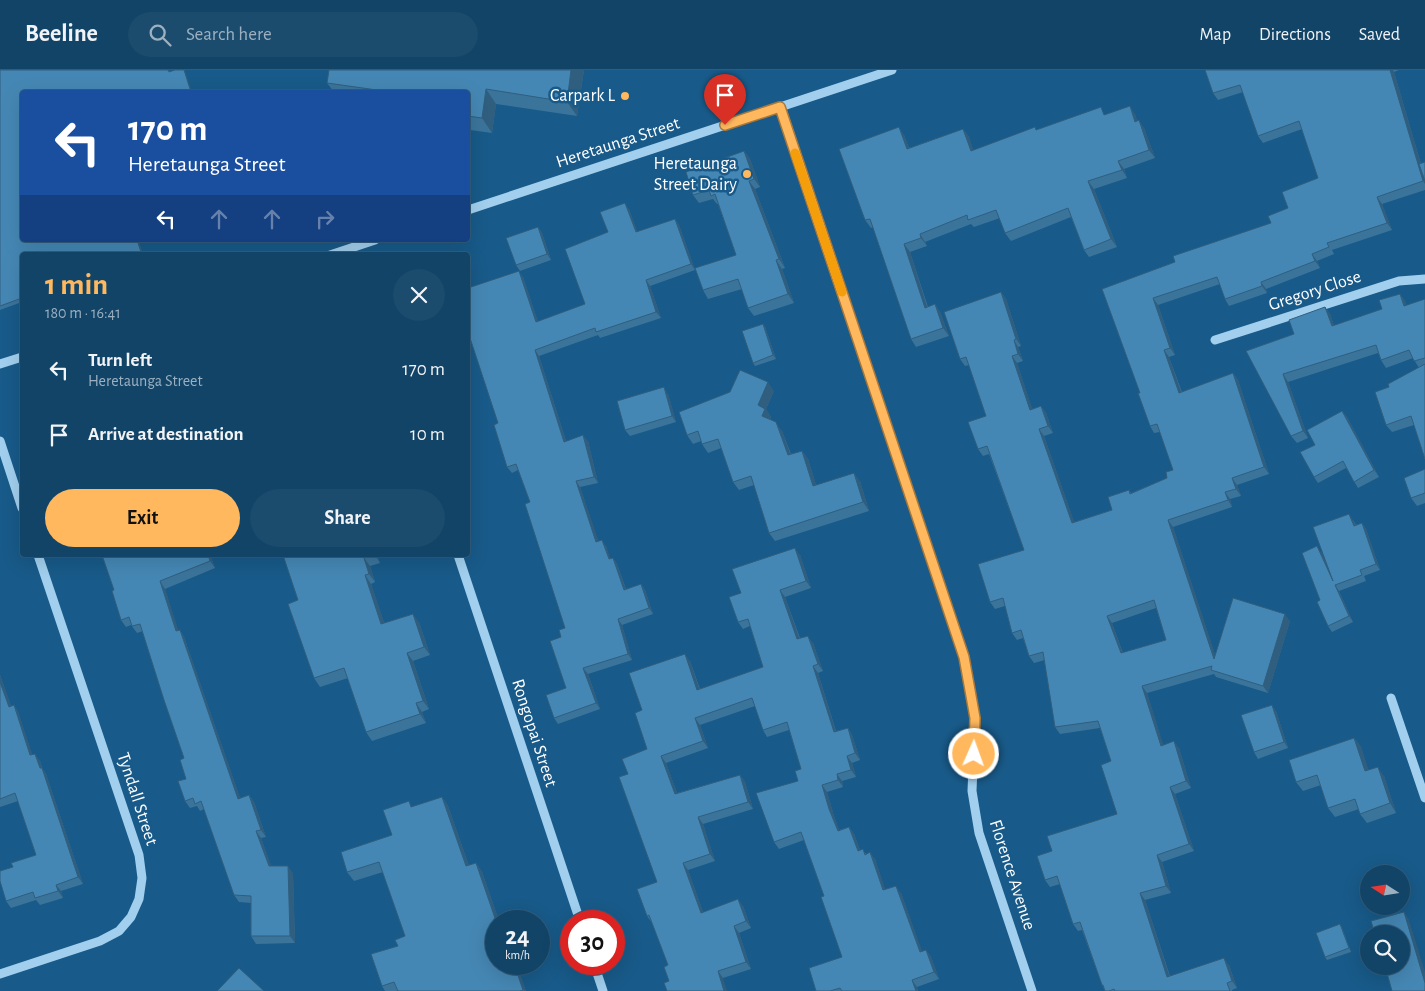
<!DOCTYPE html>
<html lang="en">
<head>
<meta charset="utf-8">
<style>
  :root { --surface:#124467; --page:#1b4b6d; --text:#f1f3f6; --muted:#9cb0c0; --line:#315c7b; --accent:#ffb85d }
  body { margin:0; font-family:"Alegreya Sans",sans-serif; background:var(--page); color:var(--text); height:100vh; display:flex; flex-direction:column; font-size:19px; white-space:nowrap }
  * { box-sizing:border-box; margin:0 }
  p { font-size:16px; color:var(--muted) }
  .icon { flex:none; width:28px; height:28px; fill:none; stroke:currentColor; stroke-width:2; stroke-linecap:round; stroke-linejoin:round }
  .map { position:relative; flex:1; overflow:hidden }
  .drawer { position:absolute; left:20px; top:182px; width:450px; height:305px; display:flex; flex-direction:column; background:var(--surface); border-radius:5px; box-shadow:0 5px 20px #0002,0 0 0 1px var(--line) }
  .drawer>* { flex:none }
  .hud { position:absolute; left:20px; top:20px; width:450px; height:152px; border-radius:5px; box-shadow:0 5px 20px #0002,0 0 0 1px var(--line); background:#1a4fa0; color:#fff; overflow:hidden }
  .needle { width:32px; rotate:282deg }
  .tools { position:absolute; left:1360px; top:795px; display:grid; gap:10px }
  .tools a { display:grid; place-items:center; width:50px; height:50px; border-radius:50%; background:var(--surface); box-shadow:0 5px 20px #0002,0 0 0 1px var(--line); font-size:25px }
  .speed { position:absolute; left:485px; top:840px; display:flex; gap:10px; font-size:25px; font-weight:700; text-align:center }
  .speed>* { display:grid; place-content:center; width:65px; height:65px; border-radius:50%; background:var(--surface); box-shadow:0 5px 20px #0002,0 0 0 1px var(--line); line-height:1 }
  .speed small { font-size:12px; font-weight:400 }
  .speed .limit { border:8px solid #d22; background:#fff; color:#111 }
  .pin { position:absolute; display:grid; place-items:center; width:42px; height:42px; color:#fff; margin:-51px -21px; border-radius:50% 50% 50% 0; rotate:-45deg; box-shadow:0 0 5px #0007 }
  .pin .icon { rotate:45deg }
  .me { position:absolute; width:55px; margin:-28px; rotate:2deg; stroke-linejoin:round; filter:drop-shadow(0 0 4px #0008) }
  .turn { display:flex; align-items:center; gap:18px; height:105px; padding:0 25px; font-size:22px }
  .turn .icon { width:65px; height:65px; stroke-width:2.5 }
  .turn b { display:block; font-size:35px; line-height:42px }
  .lanes { display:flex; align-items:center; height:48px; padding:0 25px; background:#0003; justify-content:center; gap:25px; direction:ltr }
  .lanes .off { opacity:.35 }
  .round { display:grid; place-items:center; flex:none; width:52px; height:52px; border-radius:26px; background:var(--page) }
  .summary { display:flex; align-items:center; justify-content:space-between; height:85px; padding:0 25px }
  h1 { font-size:30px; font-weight:700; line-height:38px; color:var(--accent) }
  .action { display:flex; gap:10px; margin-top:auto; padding:10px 25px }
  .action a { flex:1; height:58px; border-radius:30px; background:var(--accent); color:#111; font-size:20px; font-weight:700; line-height:58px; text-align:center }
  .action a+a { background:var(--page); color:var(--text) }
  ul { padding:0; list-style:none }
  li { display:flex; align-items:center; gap:15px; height:65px; padding:0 25px }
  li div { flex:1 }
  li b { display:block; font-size:19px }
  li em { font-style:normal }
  header { display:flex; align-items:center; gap:30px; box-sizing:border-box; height:70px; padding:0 25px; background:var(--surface); border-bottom:1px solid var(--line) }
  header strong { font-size:24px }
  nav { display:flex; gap:28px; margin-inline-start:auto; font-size:18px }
  .search { width:350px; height:45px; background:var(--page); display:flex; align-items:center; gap:12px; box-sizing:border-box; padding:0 18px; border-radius:28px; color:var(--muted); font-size:19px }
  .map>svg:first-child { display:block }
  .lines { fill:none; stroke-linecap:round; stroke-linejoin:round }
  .minor { stroke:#a1cfed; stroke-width:9 }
  .wall { fill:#3b749b; fill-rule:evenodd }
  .shaded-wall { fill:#305e7e }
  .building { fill:#4587b4; stroke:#305e7e; fill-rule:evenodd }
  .route-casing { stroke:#a6783c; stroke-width:12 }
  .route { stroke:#ffb85d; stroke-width:9 }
  .slow { stroke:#f59e0b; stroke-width:9 }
  .poi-dot { fill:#ffb85d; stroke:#185a89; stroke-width:2 }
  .labels { text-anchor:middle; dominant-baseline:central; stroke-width:5; stroke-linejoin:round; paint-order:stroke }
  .poi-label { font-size:18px; fill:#fff; stroke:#185a89; text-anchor:end }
  .street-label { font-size:18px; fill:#fff; stroke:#185a89 }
</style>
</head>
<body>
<header>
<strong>Beeline</strong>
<div class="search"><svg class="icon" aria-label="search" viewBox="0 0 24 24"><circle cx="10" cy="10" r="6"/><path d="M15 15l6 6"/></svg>Search here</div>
<nav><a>Map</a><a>Directions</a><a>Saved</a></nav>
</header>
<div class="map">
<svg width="1425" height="921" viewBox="0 0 1425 921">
  <rect width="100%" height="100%" fill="#185a89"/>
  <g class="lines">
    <g class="minor">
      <polyline points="781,37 964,587 975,648 972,721 979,763 1032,921"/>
      <polyline points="468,140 892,0"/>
      <polyline points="330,185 375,170"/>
      <polyline points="1215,270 1399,211 1425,209"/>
      <polyline points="0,294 22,287"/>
      <polyline points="0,371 22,438"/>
      <polyline points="458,485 580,851"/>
      <polyline points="1391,628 1425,728"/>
      <polyline points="594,894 603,921"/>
      <polyline points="0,904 100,871 119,861 131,847 139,829 142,808 139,785 38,485"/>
    </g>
  </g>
  <g class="wall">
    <polygon points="0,0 185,1 22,170 138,170 143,185 22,185 22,232 0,240"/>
    <polygon points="584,0 577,46 496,34 492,63 470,60 468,56 468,22 334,22 327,13"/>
    <path d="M1205,0H1399L1394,2L1421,94L1425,92V120L1382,134L1392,160L1332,180L1334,184L1317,191L1320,198L1266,219L1267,223L1229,236L1225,229L1220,214L1158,235L1175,285L1169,287L1182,322L1233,303L1238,310L1269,404L1237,415L1241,426L1230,429L1232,437L1173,457L1215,585L1290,551L1268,623L1216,607L1214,604L1147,623L1163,675L1179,678L1191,718L1175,724L1194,781L1162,792L1171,823L1145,830L1170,906L1229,895L1237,918L1232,920V921H1105L1102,915L1082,860L1078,861L1073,854L1060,814L1050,817L1045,810L1052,781L1117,744L1111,691L1100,658L1060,664L1055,657L1045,590L1034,593L1029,586L1023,568L1017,570L1012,563L1005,536L995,539L990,532L1024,480L989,384L983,386L978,379L986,346L969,295L965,296L960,289L1001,222L1006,229L1021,276L1018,277L1023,291L1017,293L1032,339L1041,336L1046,343L1053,363L1044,366L1074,452L1112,440L1129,420L1131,423L1167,408L1173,400L1160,362L1154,363L1150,356L1140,323L1102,219L1175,192L1271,153L1288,138L1318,108L1302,59L1263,73L1258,66L1243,22L1218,30L1213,23ZM1156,538L1166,570L1123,583L1112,553Z"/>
    <polygon points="1106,44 1135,44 1137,51 1144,58 1155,88 1124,99 1127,108 1094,119 1117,177 1089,187 1084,180 1071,147 1011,171 1005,163 1000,148 974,157 971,154 925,172 927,176 910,182 928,237 935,234 940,242 949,266 916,277 911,269 873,157 871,158 865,150 904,65 909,78 963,59 969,67 973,80 1036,60"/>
    <polygon points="744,81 750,89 760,117 755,119 785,198 782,199 794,233 754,246 748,238 742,219 708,229 703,220 736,185 718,134 717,134 713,129 699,133 693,125"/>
    <polygon points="629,139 637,162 675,149 679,155 695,200 650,216 661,248 600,268 598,265 539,286 566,371 588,371 598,413 580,417 598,471 606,476 610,489 613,488 617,494 626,519 641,514 645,520 653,544 622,555 632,590 588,604 600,639 558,654 554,648 566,618 561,567 565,558 530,432 518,400 512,403 507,397 498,353 523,207 538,252 585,234 608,162"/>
    <polygon points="538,157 542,163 551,190 520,201 516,195"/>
    <polygon points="1400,224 1405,231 1406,236 1425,229 1425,389 1414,355 1392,362 1386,355 1389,317 1419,298 1413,288 1386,298 1381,290 1378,283 1288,312 1308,368 1297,373 1291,366 1246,281 1294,264 1325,237 1330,244 1334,256 1382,239"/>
    <polygon points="763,254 765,257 776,289 755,296 753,293"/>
    <polygon points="774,321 766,339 771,347 770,349 782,361 791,384 802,381 808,389 816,415 860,411 869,441 775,471 769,463 754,415 739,420 733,412 721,378 708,383 702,374 701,371 693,374 687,365"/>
    <polygon points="668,324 676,352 630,366 625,360"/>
    <polygon points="1342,341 1347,347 1379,407 1358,418 1346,398 1318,413 1314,407 1315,375"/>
    <polygon points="1425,399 1425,433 1417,436 1411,428"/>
    <polygon points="1353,450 1356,455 1362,453 1366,459 1380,500 1364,506 1366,511 1339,521 1353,552 1332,562 1328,556 1320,530 1321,482 1327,495"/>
    <polygon points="102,485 210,485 215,498 165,519 178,561 180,560 184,567 240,728 249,725 254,732 266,767 261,768 271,796 293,803 295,873 256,874 251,866 251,833 239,832 234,825 204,739 200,741 197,736 190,738 185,731 186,709 184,688 143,561 137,563 131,555 126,557 121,550 114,520"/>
    <polygon points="283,485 377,485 380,493 370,496 375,512 371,514 384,553 419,552 430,585 413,591 429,639 422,642 426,653 372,671 366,662 348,608 320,617 314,608 298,530"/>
    <polygon points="800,485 811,518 785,527 800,568 813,573 823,601 818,603 836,661 848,658 852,665 860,690 852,693 856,707 842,711 843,717 827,722 834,746 839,760 849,757 854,764 860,780 875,789 885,820 901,823 922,882 926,880 931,887 939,909 917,917 918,921 816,921 842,887 824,826 804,770 779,779 774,772 798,711 801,699 789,660 767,667 763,660 755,636 700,655 708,678 666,693 677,723 740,705 745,712 753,739 703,754 715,791 688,800 703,842 743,836 751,858 739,863 751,899 723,908 669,911 668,895 652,853 647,846 657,812 628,704 647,679 642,640 690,591 700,619 763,597 750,556 743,559 738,552 741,523"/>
    <polygon points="0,605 11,636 14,635 18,642 32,685 40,691 43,700 46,704 83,814 61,821 63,828 40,835 36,830 11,838 6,831 13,797 36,785 18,731 0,737"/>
    <polygon points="1276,641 1288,678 1258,689 1254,682"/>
    <polygon points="1354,668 1361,677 1368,700 1384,706 1396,743 1367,753 1360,744 1359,739 1335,747 1328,738 1321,715 1303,721 1296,712"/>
    <polygon points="442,727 448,736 469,796 476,793 482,802 499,851 496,851 526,921 385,921 382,916 398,876 405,866 383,802 354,811 347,802 392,765 413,737"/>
    <polygon points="1340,854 1342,858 1351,882 1327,890 1325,887"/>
  </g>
  <g class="shaded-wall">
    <polygon points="184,0 185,1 192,22 191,22"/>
    <polygon points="571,0 584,0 577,46 567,32"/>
    <polygon points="1390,0 1393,0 1394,2 1425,108 1425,114 1423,111"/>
    <polygon points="486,19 496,34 492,63 482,48"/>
    <polygon points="1130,36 1135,44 1140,59 1135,52"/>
    <polygon points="1139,50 1144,58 1155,88 1149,80"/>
    <polygon points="899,57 904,65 912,87 907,79"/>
    <polygon points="963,59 969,67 976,88 971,81"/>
    <polygon points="744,81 750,89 760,117 754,109"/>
    <polygon points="1118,91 1124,99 1127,108 1122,100"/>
    <polygon points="749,111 755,119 785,198 779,189"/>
    <polygon points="1088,111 1094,119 1117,177 1111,169"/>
    <polygon points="1377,127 1382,134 1392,160 1387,153"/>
    <polygon points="625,133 629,139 640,168 636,162"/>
    <polygon points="675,149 679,155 695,200 691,194"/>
    <polygon points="538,157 542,163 551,190 547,184"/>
    <polygon points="920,164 925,172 927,176 921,168"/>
    <polygon points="137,170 138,170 143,185 142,185"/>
    <polygon points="904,174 910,182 930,246 925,238"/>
    <polygon points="1312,184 1317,191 1320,198 1315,191"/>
    <polygon points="776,190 782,199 794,233 788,224"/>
    <polygon points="519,201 523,207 540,258 536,252"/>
    <polygon points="646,210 650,216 661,248 656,242"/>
    <polygon points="1261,212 1266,219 1267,223 1262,216"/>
    <polygon points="1001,222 1006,229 1021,276 1016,269"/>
    <polygon points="1400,224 1405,231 1409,244 1404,236"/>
    <polygon points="1153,228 1158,235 1175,285 1170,278"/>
    <polygon points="935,234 940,242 949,266 943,258"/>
    <polygon points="1325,237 1330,244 1337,264 1332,256"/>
    <polygon points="763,254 765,257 776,289 773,285"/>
    <polygon points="1014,270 1018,277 1023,291 1018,284"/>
    <polygon points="535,280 539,286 568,378 564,372"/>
    <polygon points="1164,280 1169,287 1184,330 1179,323"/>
    <polygon points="1012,286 1017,293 1035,347 1030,340"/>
    <polygon points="1233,303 1238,310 1269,404 1264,397"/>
    <polygon points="1283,304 1288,312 1308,368 1303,361"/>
    <polygon points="768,312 774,321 766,339 771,347 768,354 762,346 758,335"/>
    <polygon points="664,317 668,324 676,352 672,346"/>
    <polygon points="1041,336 1046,343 1053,363 1048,356"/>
    <polygon points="1342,341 1347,347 1379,407 1374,400"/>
    <polygon points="776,352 782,361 794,394 788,385"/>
    <polygon points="1039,359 1044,366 1077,460 1072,453"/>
    <polygon points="583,365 588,371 598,413 594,407"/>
    <polygon points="802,381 808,389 819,424 813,416"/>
    <polygon points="854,403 860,411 869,441 863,432"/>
    <polygon points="1232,408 1237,415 1241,426 1236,419"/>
    <polygon points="576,411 580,417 601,478 596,472"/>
    <polygon points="1225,422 1230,429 1232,437 1228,430"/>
    <polygon points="1349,444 1353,450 1358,462 1354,456"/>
    <polygon points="1168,450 1173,457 1219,596 1214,589"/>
    <polygon points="1362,453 1366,459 1380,500 1376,494"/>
    <polygon points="602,470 606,476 613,495 609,489"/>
    <polygon points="1317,476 1321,482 1337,517 1333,511"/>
    <polygon points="795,478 800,485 811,518 806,511"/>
    <polygon points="208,485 210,485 215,498 210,491"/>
    <polygon points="375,485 377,485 380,493"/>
    <polygon points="364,488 370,496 375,512 369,504"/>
    <polygon points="613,488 617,494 628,526 624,520"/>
    <polygon points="365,505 371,514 388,563 381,554"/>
    <polygon points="160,511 165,519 181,568 176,561"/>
    <polygon points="641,514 645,520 653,544 649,538"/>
    <polygon points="1335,515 1339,521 1353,552 1349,546"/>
    <polygon points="780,520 785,527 802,576 797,569"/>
    <polygon points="413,544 419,552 430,585 424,577"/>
    <polygon points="1285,544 1290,551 1268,623 1263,616"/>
    <polygon points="1107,546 1112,553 1125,590 1121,583"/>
    <polygon points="618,549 622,555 632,590 628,584"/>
    <polygon points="180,560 184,567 243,736 238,729"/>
    <polygon points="808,566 813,573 823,601 818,594"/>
    <polygon points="407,583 413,591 429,639 423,631"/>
    <polygon points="685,584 690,591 702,627 697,620"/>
    <polygon points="813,596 818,603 838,669 834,662"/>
    <polygon points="583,598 588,604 600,639 596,633"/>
    <polygon points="0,605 14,644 9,637 0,612"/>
    <polygon points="1142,616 1147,623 1166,683 1161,676"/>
    <polygon points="416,633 422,642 426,653 420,644"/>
    <polygon points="14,635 18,642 35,692 30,685"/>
    <polygon points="1272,635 1276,641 1288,678 1284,672"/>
    <polygon points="695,648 700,655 708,678 703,671"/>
    <polygon points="848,658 852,665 860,690 855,683"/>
    <polygon points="1354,668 1361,677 1372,710 1365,701"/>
    <polygon points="1174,671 1179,678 1191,718 1186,711"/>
    <polygon points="35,684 40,691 43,700 46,704 83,814 78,807"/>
    <polygon points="661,686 666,693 680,731 675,724"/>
    <polygon points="847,686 852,693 856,707 851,700"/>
    <polygon points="1378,697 1384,706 1396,743 1390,733"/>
    <polygon points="837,704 842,711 843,717 838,710"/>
    <polygon points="740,705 745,712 753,739 748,732"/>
    <polygon points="822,715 827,722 834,746 842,768 838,761 829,739"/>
    <polygon points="1170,717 1175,724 1194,781 1189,774"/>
    <polygon points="249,725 254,732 266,767 261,760"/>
    <polygon points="442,727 448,736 472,805 466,796"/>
    <polygon points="698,747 703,754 715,791 710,784"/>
    <polygon points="849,757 854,764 863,788 858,781"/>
    <polygon points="256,761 261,768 274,803 269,796"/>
    <polygon points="870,782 875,789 888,827 883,820"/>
    <polygon points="1157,785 1162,792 1171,823 1166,816"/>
    <polygon points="476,793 482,802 499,851 496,851"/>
    <polygon points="683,793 688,800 706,850 701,843"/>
    <polygon points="288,796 293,803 295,873 290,866"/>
    <polygon points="56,815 61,821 63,828 58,821"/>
    <polygon points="896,816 901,823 925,889 920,882"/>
    <polygon points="1140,823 1145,830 1172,914 1167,907"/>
    <polygon points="738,829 743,836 751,858 746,851"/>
    <polygon points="1404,842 1409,850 1425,902 1425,913"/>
    <polygon points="734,856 739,863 751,899 746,892"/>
    <polygon points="926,880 931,887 939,909 934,902"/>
    <polygon points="1224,888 1229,895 1237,918 1232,911"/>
    <polygon points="514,894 517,894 526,921 524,921 523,920"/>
    <polygon points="718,901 723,908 727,921 724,921"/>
    <polygon points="912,910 917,917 918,921 916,921"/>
  </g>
  <g class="building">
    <polygon points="0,0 168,0 169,2 175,0 184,0 191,22 22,22 22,170 137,170 142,185 22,185 22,228 0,236"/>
    <polygon points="329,0 571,0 567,32 486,19 482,48 468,46 468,22 391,22 327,13"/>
    <path d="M1205,0H1390L1423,111L1377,127L1387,153L1327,173L1329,177L1312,184L1315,191L1261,212L1262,216L1225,229L1217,207L1153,228L1170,278L1164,280L1179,323L1233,303L1264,397L1232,408L1236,419L1225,422L1228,430L1168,450L1214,589L1233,528L1285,544L1263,616L1211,600L1212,596L1142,616L1161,676L1174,671L1186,711L1170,717L1189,774L1157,785L1166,816L1140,823L1167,907L1224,888L1232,911L1227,913L1230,921H1115L1114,919L1109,921H1105L1103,915H1102L1080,852L1073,854L1057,806L1045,810L1037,786L1052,781L1047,766L1117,744L1101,695L1111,691L1098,651L1055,657L1043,582L1029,586L1021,560L1012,563L1003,528L990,532L978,494L1024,480L987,376L978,379L968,352L986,346L966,287L960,289L944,242L1001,222L1016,269L1014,270L1018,284L1012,286L1030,340L1041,336L1048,356L1039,359L1072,453L1112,440L1108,427L1129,420L1130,424L1167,408L1166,402L1173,400L1157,354L1150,356L1138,323H1140L1102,219L1175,192L1173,186L1271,153L1268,146L1288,138L1282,122L1318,108L1299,51L1258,66L1240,15L1213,23ZM1154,530L1166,570L1121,583L1107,546Z"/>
    <polygon points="1130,36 1135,52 1139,50 1149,80 1118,91 1122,100 1088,111 1111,169 1084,180 1068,138 1005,163 996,140 968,150 967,145 920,164 921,168 904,174 925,238 935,234 943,258 911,269 870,149 865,150 839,79 899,57 907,79 963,59 971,81 1035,57 1036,60 1101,37 1104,45"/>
    <polygon points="744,81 754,109 749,111 779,189 776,190 788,224 748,238 738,209 703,220 695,198 736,185 715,124 711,126 709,120 693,125 686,102"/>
    <polygon points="1425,92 1425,111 1419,94"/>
    <polygon points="625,133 636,162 675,149 691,194 646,210 656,242 596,262 595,258 535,280 564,372 583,365 594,407 576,411 596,472 602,470 609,489 613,488 624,520 641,514 649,538 618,549 628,584 583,598 596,633 554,648 546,625 566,618 550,571 561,567 559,560 565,558 525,434 530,432 516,394 507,397 494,355 498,353 468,262 468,218 519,201 536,252 585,234 565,179 608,162 600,142"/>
    <polygon points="538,157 547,184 516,195 506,168"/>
    <polygon points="1400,224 1404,236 1425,229 1425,288 1414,291 1409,280 1381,290 1376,275 1283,304 1303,361 1291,366 1246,281 1294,264 1289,250 1325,237 1332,256 1382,239 1379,230"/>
    <polygon points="763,254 773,285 753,293 742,261"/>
    <polygon points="1425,294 1425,389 1411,346 1386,355 1375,322 1389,317 1388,314"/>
    <polygon points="740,300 768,312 758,335 765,339 762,346 776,352 788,385 802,381 813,416 854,403 863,432 769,463 751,406 733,412 718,369 702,374 698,361 687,365 679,342 730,322"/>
    <polygon points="664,317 672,346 625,360 617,331"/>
    <polygon points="1342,341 1374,400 1354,412 1343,391 1314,407 1300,382 1315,375 1307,360"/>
    <polygon points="1425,399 1425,423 1411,428 1404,408"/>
    <polygon points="1349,444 1354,456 1362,453 1376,494 1360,500 1362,505 1335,515 1349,546 1328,556 1317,532 1320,530 1302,483 1317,476 1333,511 1313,457"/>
    <polygon points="795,478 806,511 780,520 797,569 808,566 818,594 813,596 834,662 848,658 855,683 847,686 851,700 837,704 838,710 822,715 829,739 838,761 849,757 858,781 863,779 865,785 870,782 883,820 896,816 920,882 926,880 934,902 912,910 916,921 842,921 840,918 830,921 816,921 809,898 842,887 821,827 824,826 801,762 774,772 756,723 798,711 795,701 801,699 787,652 763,660 752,628 695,648 703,671 661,686 675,724 740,705 748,732 698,747 710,784 683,793 701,843 738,829 746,851 734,856 746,892 718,901 724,921 667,921 664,913 669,911 664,897 668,895 649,845 647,846 637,819 657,812 619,707 628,704 622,689 647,679 635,643 642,640 629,603 685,584 697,620 763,597 748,549 738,552 729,527 741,523 732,499"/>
    <polygon points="102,485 208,485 210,491 160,511 176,561 180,560 238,729 249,725 261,760 256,761 269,796 288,796 290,866 251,866 251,826 234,825 201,731 195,734 193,728 185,731 178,711 186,709 180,690 184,688 164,630 140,554 132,556 129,547 121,550 112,521 114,520"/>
    <polygon points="283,485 371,485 364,488 369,504 365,505 381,554 413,544 424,577 407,583 423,631 416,633 420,644 366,662 344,598 314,608 288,534 298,530"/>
    <polygon points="0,612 9,637 14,635 30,685 35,684 40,698 42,698 78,807 56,815 58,821 35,828 33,822 6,831 0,811 0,801 13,797 11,793 36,785 15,723 0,729"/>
    <polygon points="1272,635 1284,672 1254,682 1241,645"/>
    <polygon points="1354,668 1365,701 1378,697 1390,733 1360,744 1355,729 1328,738 1317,705 1296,712 1289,690"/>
    <polygon points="442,727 466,796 476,793 496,851 496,894 514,894 523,920 520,921 398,921 394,912 382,916 371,884 398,876 395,870 405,866 379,792 347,802 341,782 392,765 383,740 409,731 411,737"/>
    <polygon points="1404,842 1425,913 1425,921 1392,921 1385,896 1401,896 1401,864 1375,864 1371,851"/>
    <polygon points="1340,854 1349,878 1325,887 1316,863"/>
    <polygon points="239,898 264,921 217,921"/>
  </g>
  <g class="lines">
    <defs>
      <polyline id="route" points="725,55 780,37 964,587 975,648 974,684"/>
    </defs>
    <use href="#route" class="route-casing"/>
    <use href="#route" class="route"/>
    <polyline class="slow" points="795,83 842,222"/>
  </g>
  <g class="poi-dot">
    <circle cx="625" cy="26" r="5"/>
    <circle cx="747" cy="104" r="5"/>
  </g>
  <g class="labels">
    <g class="poi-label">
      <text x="615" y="26">Carpark L</text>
      <text x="737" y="94">Heretaunga<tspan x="737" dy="21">Street Dairy</tspan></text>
    </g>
    <g class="street-label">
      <text transform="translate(618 73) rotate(-18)">Heretaunga Street</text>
      <text transform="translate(1315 221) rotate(-18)">Gregory Close</text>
      <text transform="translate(534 663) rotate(72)">Rongopai Street</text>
      <text transform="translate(137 729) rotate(72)">Tyndall Street</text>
      <text transform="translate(1012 805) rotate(72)">Florence Avenue</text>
    </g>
  </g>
</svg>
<div class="tools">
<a><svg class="needle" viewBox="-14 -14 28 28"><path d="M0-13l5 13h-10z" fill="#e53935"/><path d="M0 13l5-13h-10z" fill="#9cb0c0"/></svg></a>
<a><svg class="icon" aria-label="search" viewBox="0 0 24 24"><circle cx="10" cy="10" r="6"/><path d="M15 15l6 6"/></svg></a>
</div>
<div class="speed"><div>24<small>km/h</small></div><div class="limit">30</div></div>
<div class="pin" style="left:725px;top:55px;background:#d93025"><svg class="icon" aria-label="arrive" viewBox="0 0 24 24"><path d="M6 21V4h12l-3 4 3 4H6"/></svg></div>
<svg class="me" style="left:974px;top:684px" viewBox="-20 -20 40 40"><circle r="17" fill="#ffb85d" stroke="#fff" stroke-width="3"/><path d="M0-11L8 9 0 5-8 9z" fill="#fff"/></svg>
<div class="hud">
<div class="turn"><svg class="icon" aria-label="left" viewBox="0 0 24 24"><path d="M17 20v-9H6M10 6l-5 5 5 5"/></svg><div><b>170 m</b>Heretaunga Street</div></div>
<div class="lanes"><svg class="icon" aria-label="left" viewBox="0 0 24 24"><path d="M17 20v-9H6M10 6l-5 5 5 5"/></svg><svg class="icon off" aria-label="ahead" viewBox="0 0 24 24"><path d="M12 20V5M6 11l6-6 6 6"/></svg><svg class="icon off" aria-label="ahead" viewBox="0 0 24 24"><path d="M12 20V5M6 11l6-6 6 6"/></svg><svg class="icon off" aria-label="right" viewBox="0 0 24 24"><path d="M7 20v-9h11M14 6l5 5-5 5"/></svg></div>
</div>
<section class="drawer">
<div class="summary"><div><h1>1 min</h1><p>180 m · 16:41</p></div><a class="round"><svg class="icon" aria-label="close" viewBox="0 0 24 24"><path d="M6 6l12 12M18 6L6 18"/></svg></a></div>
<ul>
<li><svg class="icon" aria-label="left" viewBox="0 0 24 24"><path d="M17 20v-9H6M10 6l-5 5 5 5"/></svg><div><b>Turn left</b><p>Heretaunga Street</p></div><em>170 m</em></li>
<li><svg class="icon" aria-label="arrive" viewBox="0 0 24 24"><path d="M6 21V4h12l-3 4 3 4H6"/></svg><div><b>Arrive at destination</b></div><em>10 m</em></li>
</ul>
<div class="action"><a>Exit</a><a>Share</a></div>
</section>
</div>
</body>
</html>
